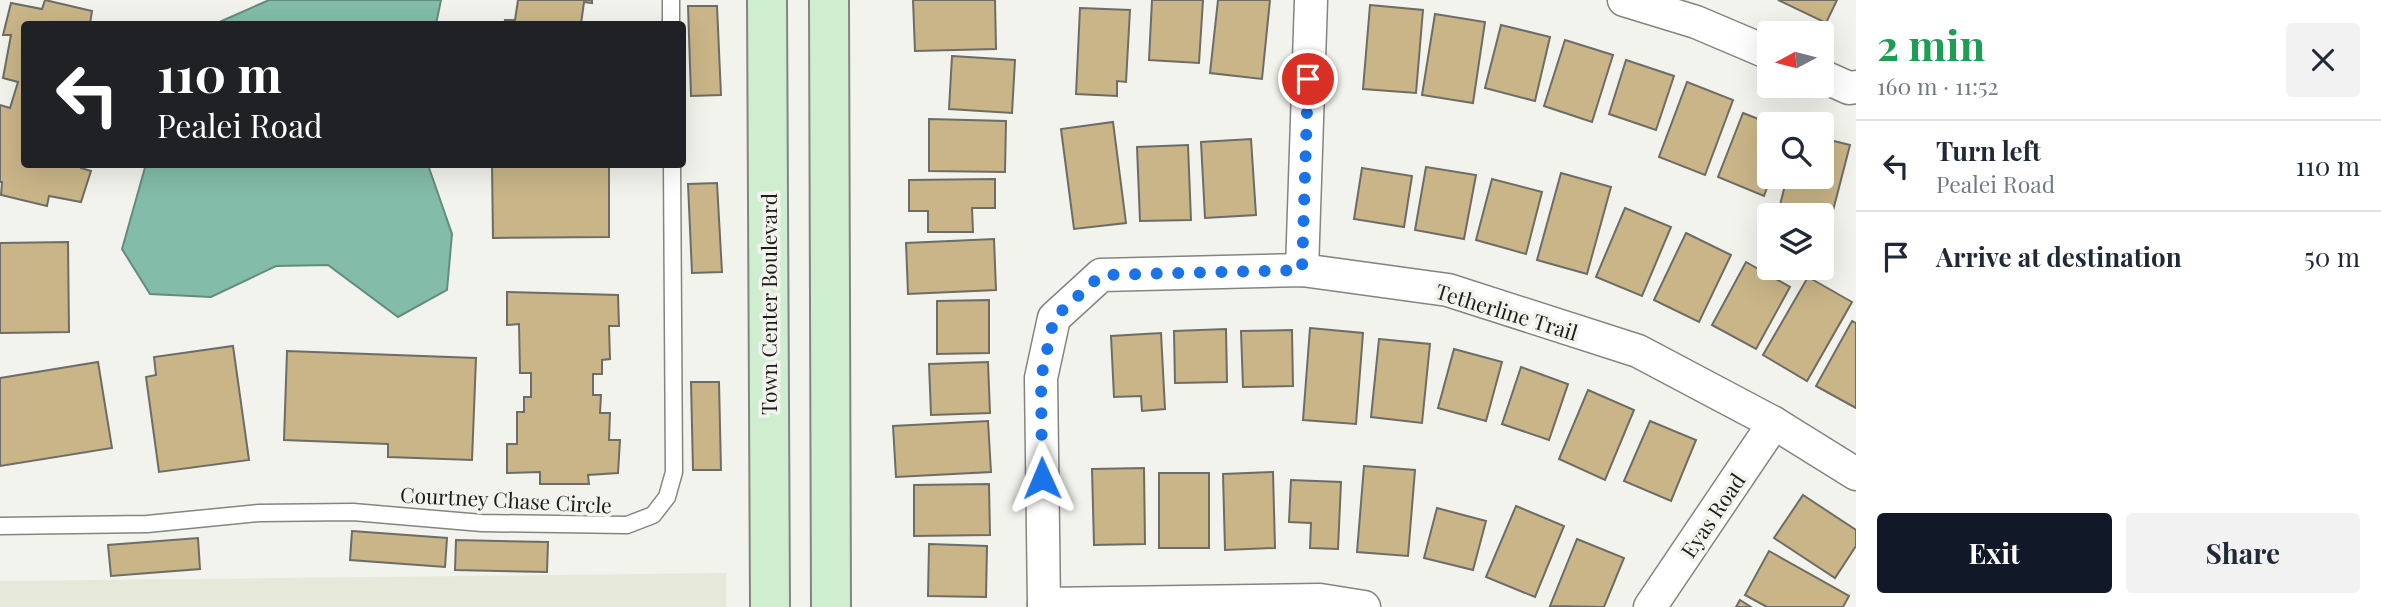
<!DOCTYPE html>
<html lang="en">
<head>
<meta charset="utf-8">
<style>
  :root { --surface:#fff; --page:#f2f2f3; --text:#1f2937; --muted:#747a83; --line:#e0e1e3; --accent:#111827 }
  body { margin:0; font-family:"Playfair Display",serif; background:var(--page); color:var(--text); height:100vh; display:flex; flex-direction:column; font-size:26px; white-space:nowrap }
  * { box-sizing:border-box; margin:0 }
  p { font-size:23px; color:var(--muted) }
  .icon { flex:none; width:38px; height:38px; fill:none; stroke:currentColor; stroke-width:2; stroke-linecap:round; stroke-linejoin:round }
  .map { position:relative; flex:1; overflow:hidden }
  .drawer { display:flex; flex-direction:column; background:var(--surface); width:525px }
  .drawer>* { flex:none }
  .guide { position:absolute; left:21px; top:21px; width:665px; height:147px; border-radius:7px; box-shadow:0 7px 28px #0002; background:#202124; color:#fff; overflow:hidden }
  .needle { width:46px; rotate:263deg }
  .buttons { position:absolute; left:1757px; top:21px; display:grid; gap:14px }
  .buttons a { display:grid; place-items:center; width:77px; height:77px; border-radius:7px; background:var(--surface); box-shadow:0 7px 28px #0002; font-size:35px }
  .pin { position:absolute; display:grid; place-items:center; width:60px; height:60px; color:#fff; margin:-30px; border:4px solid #fff; border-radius:50%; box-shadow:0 2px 7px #0007 }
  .me { position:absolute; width:77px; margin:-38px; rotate:359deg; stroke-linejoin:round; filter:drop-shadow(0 0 5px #0008) }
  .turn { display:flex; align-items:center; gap:24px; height:147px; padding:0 21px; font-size:32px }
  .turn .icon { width:91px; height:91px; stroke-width:2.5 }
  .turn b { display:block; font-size:49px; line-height:60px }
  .round { display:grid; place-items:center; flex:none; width:74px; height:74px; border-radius:7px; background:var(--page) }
  .head { display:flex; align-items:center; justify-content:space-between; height:119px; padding:0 21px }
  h1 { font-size:42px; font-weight:700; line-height:52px; color:#1e9e55 }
  .action { display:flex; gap:14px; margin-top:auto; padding:14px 21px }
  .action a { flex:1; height:80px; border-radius:7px; background:var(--accent); color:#fff; font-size:28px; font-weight:700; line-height:80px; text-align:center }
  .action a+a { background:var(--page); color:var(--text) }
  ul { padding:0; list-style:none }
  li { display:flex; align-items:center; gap:21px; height:91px; padding:0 21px; border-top:2px solid var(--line) }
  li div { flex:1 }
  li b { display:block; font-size:26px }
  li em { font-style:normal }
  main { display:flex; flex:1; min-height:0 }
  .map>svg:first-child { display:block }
  .built { fill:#e6e9da }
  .water { fill:#83bca9; stroke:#648c7e; stroke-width:2 }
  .building { fill:#c9b587; stroke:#6e6c66; stroke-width:2 }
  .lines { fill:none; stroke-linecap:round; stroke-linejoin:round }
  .lane-casing { stroke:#84857f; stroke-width:19 }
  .street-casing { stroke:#84857f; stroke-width:35 }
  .secondary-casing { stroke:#84857f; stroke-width:42 }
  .lane { stroke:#fff; stroke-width:16 }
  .street { stroke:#fff; stroke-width:32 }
  .secondary { stroke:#cfeecf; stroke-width:38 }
  .route { stroke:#1a73e8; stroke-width:12; stroke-dasharray:0 21.6 }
  .labels { text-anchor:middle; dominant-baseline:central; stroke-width:7; stroke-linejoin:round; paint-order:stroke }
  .street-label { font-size:21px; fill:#1c1c1a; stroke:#f2f3ec }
</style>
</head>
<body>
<main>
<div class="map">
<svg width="1856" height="607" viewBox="0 0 1856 607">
  <rect width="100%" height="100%" fill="#f2f3ec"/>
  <polygon class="built" points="726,573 726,607 0,607 0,581"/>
  <g class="water">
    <polygon points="269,0 441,0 436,24 215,24"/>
    <polygon points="146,164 428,165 452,234 447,290 398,317 328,265 276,266 211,297 150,294 122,249"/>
  </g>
  <g class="building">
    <polygon points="45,0 92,11 90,24 24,24 24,164 81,164 81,168 91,171 81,202 49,196 47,206 1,195 2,182 0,182 0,105 10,108 18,82 3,78 11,35 3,35 11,3 42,9"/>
    <polygon points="518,0 592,0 592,3 584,2 581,24 504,24 505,20 515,20"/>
    <polygon points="913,0 995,0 996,49 915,51"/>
    <polygon points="1152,0 1203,0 1199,63 1149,60"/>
    <polygon points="1218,0 1270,0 1262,79 1210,73"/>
    <polygon points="1778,0 1837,0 1826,23"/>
    <polygon points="1370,5 1423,10 1416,93 1363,89"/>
    <polygon points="688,6 717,6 721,95 691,96"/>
    <polygon points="1080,8 1130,10 1126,82 1117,81 1117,96 1076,94"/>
    <polygon points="1435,14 1485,22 1473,103 1422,95"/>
    <polygon points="1501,25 1550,37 1535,101 1485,88"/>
    <polygon points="1565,40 1613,55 1592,122 1544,106"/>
    <polygon points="952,56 1015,60 1012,113 949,109"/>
    <polygon points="1626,60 1674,76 1656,130 1609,114"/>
    <polygon points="1687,82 1733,100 1705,175 1659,157"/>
    <polygon points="1743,113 1771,124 1769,177 1771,177 1764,196 1718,177"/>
    <polygon points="929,119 1006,121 1005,172 929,171"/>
    <polygon points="1113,122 1126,223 1074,229 1061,129"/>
    <polygon points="1822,138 1850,145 1829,226 1822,224 1822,215 1787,215 1778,213 1787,177 1822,177"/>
    <polygon points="1251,139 1256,215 1205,218 1201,142"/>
    <polygon points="1188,145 1191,220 1140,221 1137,147"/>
    <polygon points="492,164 609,164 609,237 493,238"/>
    <polygon points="1426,167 1476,175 1464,239 1415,230"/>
    <polygon points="1362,168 1412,176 1404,227 1354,219"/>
    <polygon points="1561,173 1611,187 1587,274 1537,260"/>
    <polygon points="995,179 995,208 972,208 973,232 928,232 928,211 909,211 909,180"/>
    <polygon points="1492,179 1542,192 1526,254 1476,240"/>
    <polygon points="717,183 722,272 692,273 688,184"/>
    <polygon points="1625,208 1671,227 1642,296 1596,277"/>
    <polygon points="1686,233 1731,255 1699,322 1654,300"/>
    <polygon points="994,239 996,290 908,294 906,243"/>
    <polygon points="68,242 69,332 0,333 0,243"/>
    <polygon points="1746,262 1790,287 1756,349 1712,325"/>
    <polygon points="1808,277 1852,302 1807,381 1763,355"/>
    <polygon points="507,292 618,295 619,326 609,326 610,359 602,360 602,374 593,374 593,395 601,395 600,413 610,413 609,440 620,440 618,473 588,475 589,484 540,484 540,472 507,473 507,444 517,444 517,412 524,412 524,397 531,397 531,373 520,373 519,324 507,325"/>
    <polygon points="989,300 989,353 937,354 937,301"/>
    <polygon points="1852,321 1856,323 1856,408 1816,386"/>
    <polygon points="1310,328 1363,333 1356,424 1303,420"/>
    <polygon points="1226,329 1227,382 1175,383 1174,331"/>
    <polygon points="1292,330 1293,386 1243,387 1241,331"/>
    <polygon points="1161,333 1165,409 1142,411 1141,396 1114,397 1111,336"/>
    <polygon points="1379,339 1430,344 1422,423 1371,417"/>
    <polygon points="233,346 249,460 159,472 146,377 156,375 154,357"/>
    <polygon points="1454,349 1502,362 1486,421 1438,408"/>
    <polygon points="287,351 476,358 472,460 388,457 388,444 284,440"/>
    <polygon points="98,362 112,448 0,466 0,378"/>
    <polygon points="988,362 990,413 931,415 929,364"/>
    <polygon points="1521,367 1568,384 1549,440 1502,424"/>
    <polygon points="691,382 719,382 721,470 693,470"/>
    <polygon points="1588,390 1634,410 1605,480 1559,459"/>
    <polygon points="988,421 991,472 896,477 893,426"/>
    <polygon points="1650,421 1696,440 1671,501 1624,481"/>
    <polygon points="1364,466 1415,470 1408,556 1357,552"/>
    <polygon points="1144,468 1145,544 1094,545 1092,469"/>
    <polygon points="1273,472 1275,548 1225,550 1223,474"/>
    <rect x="1159" y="473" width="50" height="75"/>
    <polygon points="1291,480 1341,482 1338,549 1310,548 1311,523 1289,522"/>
    <polygon points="989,484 990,535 914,536 914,485"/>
    <polygon points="1803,495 1856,530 1856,546 1835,578 1774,538"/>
    <polygon points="1516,506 1564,526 1535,597 1486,577"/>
    <polygon points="1437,508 1486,521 1473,570 1424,558"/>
    <polygon points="352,531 447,538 445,567 350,560"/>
    <polygon points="198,538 200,569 111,576 108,545"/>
    <polygon points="1577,539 1624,558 1604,607 1550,606"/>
    <polygon points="456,540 548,542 547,572 455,570"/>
    <polygon points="929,544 987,546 986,597 928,596"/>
    <polygon points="1769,551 1849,596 1843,607 1767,607 1745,595"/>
    <polygon points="1740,600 1751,607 1736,607"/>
  </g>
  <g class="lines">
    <defs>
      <g id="lane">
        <polyline points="671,0 671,24"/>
        <polyline points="0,526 147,524 259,513 353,512 482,523 627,525 653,515 667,497 674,472 672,164"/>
      </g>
      <g id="street">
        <polyline points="1624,0 1696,22 1769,53"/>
        <polyline points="1822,76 1849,88 1856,87"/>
        <polyline points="1302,270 1311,0"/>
        <polyline points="1044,604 1320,600 1364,607"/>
        <polyline points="1044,607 1041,378 1054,318 1101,275 1302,270 1448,290 1638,351 1774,423 1856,474"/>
        <polyline points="1650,607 1774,423"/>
      </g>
      <g id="secondary">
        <polyline points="767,0 770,607"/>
        <polyline points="829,0 831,607"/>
      </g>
    </defs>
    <use href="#lane" class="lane-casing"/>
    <use href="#street" class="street-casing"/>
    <use href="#secondary" class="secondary-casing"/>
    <use href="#lane" class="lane"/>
    <use href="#street" class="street"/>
    <use href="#secondary" class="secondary"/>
  </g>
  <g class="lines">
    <polyline class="route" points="1042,478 1041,378 1054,318 1101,275 1302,270 1308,79"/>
  </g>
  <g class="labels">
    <g class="street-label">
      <text transform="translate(768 304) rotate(-90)">Town Center Boulevard</text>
      <text transform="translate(1507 311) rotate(17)">Tetherline Trail</text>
      <text transform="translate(506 499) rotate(3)">Courtney Chase Circle</text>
      <text transform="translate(1712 515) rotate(-56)">Eyas Road</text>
    </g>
  </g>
</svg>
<div class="buttons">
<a><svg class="needle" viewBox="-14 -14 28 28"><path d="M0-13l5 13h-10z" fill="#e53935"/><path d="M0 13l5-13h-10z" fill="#747a83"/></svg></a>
<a><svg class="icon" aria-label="search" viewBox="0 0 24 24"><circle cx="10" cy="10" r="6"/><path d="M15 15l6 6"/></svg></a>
<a><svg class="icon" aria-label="layers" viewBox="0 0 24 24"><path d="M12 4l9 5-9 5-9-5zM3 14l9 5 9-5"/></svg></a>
</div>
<div class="pin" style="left:1308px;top:79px;background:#d93025"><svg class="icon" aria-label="arrive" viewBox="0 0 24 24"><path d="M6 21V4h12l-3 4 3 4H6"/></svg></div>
<svg class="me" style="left:1042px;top:478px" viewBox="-20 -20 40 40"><path d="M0-17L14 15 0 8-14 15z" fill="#1a73e8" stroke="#fff" stroke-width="4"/></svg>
<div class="guide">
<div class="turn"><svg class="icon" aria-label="left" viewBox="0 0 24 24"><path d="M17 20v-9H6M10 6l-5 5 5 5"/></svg><div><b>110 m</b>Pealei Road</div></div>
</div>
</div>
<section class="drawer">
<div class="head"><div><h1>2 min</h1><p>160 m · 11:52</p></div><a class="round"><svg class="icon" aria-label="close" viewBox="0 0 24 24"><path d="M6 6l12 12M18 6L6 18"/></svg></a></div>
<ul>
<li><svg class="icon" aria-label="left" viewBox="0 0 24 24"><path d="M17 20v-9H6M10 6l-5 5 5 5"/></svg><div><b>Turn left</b><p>Pealei Road</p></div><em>110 m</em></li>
<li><svg class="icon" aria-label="arrive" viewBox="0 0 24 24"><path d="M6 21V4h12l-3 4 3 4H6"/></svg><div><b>Arrive at destination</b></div><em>50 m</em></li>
</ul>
<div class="action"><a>Exit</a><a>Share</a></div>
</section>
</main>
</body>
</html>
